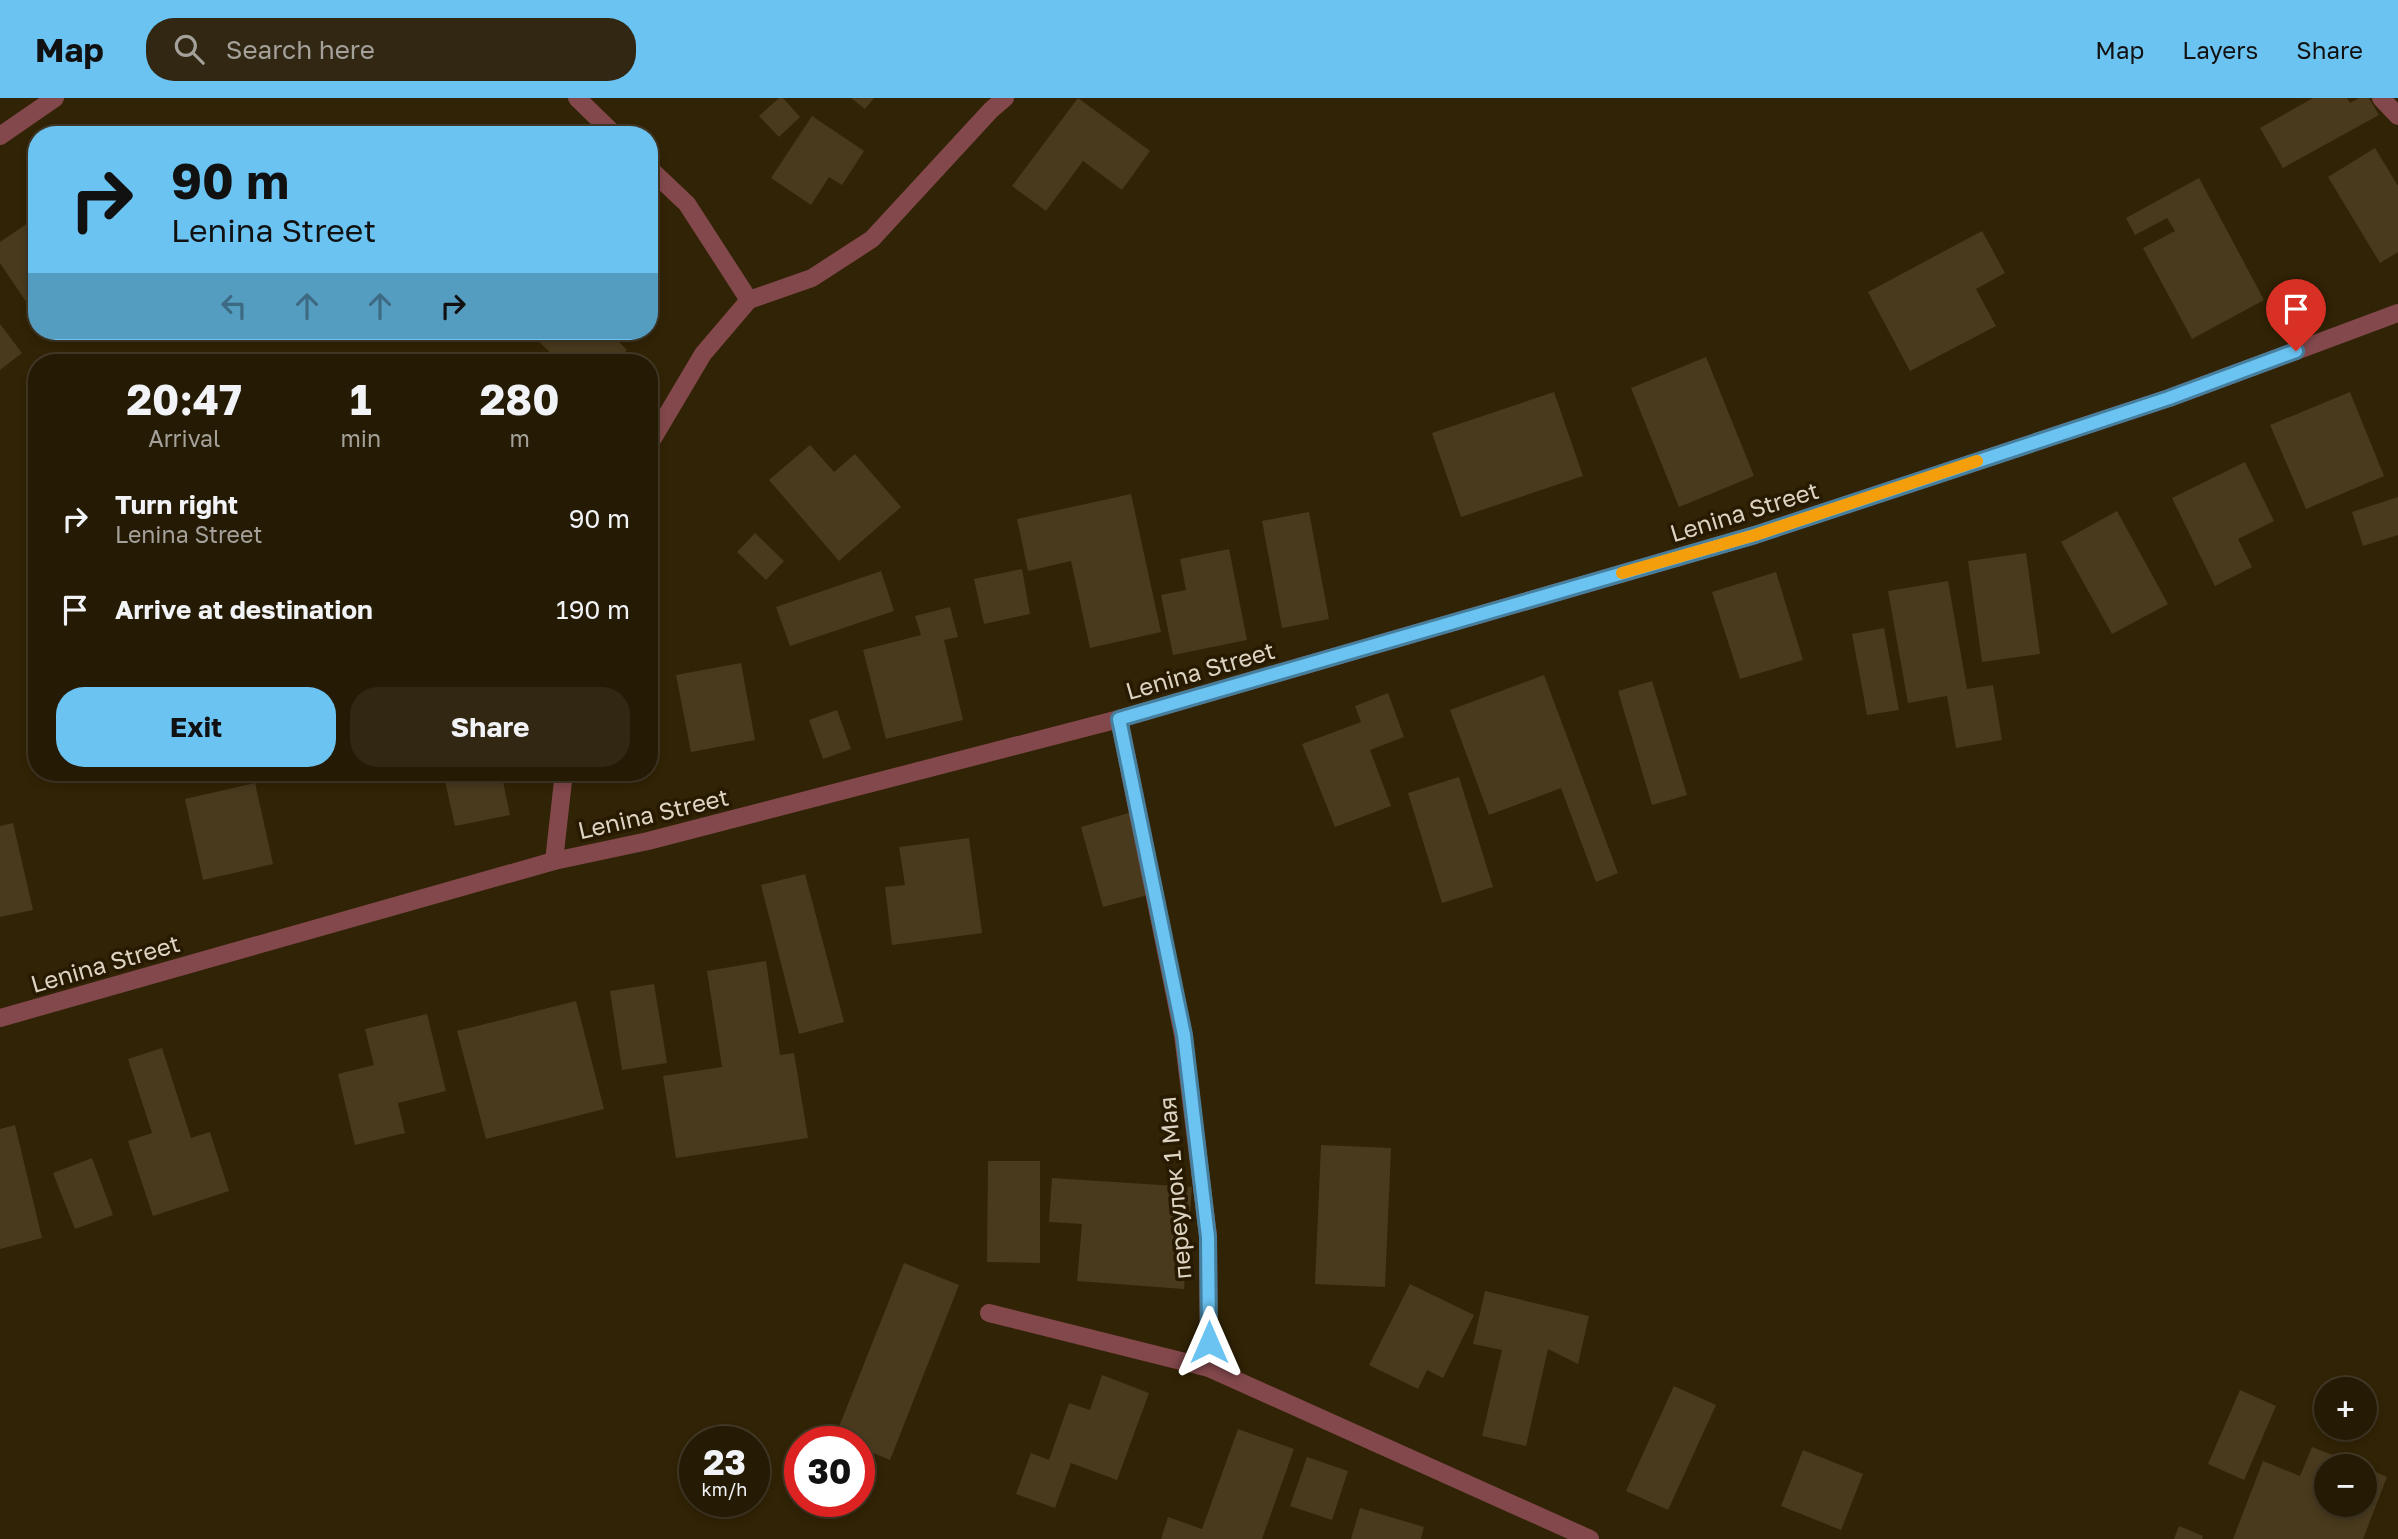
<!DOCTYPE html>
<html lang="en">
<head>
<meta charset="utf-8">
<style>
  :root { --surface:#251a04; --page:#312713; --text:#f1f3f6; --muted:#a3a19a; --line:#423826; --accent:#6bc3f2 }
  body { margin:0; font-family:"Golos Text",sans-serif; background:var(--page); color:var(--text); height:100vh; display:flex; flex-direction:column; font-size:26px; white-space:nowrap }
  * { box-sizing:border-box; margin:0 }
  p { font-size:23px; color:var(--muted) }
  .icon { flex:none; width:38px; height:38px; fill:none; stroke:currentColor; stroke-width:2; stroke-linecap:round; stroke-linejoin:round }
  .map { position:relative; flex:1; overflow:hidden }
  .panel { position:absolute; left:28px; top:256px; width:630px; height:427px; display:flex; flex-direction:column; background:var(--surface); border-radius:28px; box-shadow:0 4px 10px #0003,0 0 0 2px var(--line) }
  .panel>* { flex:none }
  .hud { position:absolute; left:28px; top:28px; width:630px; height:214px; border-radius:28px; box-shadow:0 4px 10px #0003,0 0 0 2px var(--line); background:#6bc3f2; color:#111; overflow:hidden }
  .fabs { position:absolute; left:2314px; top:1279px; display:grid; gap:14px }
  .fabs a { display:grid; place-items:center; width:63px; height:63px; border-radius:50%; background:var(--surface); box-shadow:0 4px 10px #0003,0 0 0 2px var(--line); font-size:35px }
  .speed { position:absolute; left:679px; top:1328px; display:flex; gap:14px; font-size:35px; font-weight:700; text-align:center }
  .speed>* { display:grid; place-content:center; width:91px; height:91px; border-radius:50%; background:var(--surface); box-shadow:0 4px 10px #0003,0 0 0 2px var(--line); line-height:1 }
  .speed small { font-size:18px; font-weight:400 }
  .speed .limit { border:10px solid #d22; background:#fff; color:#111 }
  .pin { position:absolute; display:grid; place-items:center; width:60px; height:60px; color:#fff; margin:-72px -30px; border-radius:50% 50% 50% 0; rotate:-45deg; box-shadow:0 0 7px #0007 }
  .pin .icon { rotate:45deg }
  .me { position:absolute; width:77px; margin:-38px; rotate:0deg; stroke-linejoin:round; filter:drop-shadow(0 0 5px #0008) }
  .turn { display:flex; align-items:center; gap:24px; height:147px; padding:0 28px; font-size:32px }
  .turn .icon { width:91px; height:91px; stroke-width:2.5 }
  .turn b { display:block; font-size:49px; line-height:60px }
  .lanes { display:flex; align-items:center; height:66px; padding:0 28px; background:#0003; justify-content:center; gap:35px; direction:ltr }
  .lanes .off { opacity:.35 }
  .eta { display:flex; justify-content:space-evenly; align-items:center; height:119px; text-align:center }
  .eta b { font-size:42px; font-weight:700; line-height:49px }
  .primary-button { display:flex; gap:14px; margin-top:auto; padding:14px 28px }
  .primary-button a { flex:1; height:80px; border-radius:28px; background:var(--accent); color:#111; font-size:28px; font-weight:700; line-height:80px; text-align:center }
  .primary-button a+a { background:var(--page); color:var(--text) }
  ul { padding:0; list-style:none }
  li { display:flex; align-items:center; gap:21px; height:91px; padding:0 28px }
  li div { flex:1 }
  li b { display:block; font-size:26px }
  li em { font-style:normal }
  header { display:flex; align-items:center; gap:42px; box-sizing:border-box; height:98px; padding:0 35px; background:var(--accent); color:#111 }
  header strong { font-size:33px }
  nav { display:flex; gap:38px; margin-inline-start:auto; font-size:24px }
  .search { width:490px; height:63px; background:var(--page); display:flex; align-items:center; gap:18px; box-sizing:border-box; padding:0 24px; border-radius:28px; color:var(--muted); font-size:26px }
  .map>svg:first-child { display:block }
  .building { fill:#493a1d }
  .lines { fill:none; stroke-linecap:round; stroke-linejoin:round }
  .minor { stroke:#83484c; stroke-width:18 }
  .route-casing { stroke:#467f9d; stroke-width:18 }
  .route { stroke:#6bc3f2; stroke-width:12 }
  .slow { stroke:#f59e0b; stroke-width:12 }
  .labels { text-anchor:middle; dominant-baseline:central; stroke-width:7; stroke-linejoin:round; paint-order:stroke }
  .street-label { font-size:24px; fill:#dcd3c3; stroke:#271a00 }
</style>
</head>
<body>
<header>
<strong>Map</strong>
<div class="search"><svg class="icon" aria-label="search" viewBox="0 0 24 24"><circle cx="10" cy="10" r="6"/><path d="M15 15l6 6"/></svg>Search here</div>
<nav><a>Map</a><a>Layers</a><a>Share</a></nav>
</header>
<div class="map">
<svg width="2398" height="1441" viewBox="0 0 2398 1441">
  <rect width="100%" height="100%" fill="#312305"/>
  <g class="building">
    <polygon points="779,0 783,0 800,19 779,39 759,18"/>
    <polygon points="851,0 874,0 865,11"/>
    <polygon points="1078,0 1150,53 1122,92 1083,63 1046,113 1012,88"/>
    <polygon points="2313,0 2347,0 2350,5 2359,0 2369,0 2379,17 2283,70 2260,30"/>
    <polygon points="812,18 864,53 842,87 829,79 811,107 771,80"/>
    <polygon points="2375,50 2398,88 2398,154 2380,165 2328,79"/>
    <polygon points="2199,80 2264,202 2192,241 2143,150 2175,133 2167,120 2135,137 2126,120"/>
    <polygon points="37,119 37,207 31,211 0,165 0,144"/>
    <polygon points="1982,133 2005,175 1976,191 1996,228 1910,273 1868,194"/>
    <polygon points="0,226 22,255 0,272"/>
    <polygon points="528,233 608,233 627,252 614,264 560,264"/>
    <polygon points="1706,259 1754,378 1679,409 1631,290"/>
    <polygon points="1554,294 1583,378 1461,419 1432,335"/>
    <polygon points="2350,294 2384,378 2306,411 2270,327"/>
    <polygon points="810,347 834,374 855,356 901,409 839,463 769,382"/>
    <polygon points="2245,364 2274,423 2238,441 2252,469 2215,488 2172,400"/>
    <polygon points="1131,396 1161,534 1090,550 1071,463 1028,473 1017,421"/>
    <polygon points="2398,399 2398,437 2363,448 2352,414"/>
    <polygon points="2117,413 2168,506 2112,536 2061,444"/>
    <polygon points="1309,414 1329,521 1282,530 1262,423"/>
    <polygon points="755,435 784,463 766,482 737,454"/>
    <polygon points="1229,451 1247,542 1173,557 1161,497 1186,492 1180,461"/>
    <polygon points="2026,455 2040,556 1982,564 1968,463"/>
    <polygon points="1022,471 1030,516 984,526 974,481"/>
    <polygon points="881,473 894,513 790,548 776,509"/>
    <polygon points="1776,474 1803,562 1740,581 1712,494"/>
    <polygon points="1948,483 1967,591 1993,587 2002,642 1956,650 1947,598 1908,605 1888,493"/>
    <polygon points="950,509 958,539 944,542 963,622 886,641 863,552 921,537 915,518"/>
    <polygon points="1884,530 1899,612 1867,617 1852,536"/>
    <polygon points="741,565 755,642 691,654 676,577"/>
    <polygon points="1544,577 1618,775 1596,784 1561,690 1489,717 1450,612"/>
    <polygon points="1652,583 1687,697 1652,707 1618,593"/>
    <polygon points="1388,595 1404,639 1370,652 1391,708 1335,729 1302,646 1361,624 1355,608"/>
    <polygon points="837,612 851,651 823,661 809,622"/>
    <polygon points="443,674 501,674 510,717 455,728"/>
    <polygon points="1459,679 1493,789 1442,805 1408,695"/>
    <polygon points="255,685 273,766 203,782 185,701"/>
    <polygon points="1139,712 1163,793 1103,809 1081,729"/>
    <polygon points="13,725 33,812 0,819 0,728"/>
    <polygon points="969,740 982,835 892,847 885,789 905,787 899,749"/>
    <polygon points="805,776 844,924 799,936 761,787"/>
    <polygon points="766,863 780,957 794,955 808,1040 676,1060 663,978 722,969 707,873"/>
    <polygon points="654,886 667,965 622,972 610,893"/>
    <polygon points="576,903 604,1011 486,1041 457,933"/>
    <polygon points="427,916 446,993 398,1005 405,1035 355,1047 338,976 374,967 365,931"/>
    <polygon points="162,950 191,1040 210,1034 229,1093 153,1118 128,1043 152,1035 128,961"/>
    <polygon points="15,1027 42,1140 0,1151 0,1031"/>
    <polygon points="1321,1047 1391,1050 1385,1189 1315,1186"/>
    <polygon points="92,1060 113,1117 75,1131 53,1075"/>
    <polygon points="988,1063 1040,1063 1040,1165 987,1164"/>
    <polygon points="1052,1080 1192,1089 1184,1191 1077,1183 1082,1126 1049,1124"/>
    <polygon points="904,1165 959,1187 890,1362 859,1349 859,1344 846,1344 835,1339"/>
    <polygon points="1410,1186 1474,1217 1443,1280 1427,1272 1418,1291 1369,1267"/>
    <polygon points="1485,1193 1589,1218 1578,1266 1548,1251 1526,1348 1482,1338 1502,1252 1473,1246"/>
    <polygon points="1102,1277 1149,1295 1117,1382 1071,1365 1055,1410 1016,1396 1031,1355 1049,1362 1069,1305 1090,1312"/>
    <polygon points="1674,1288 1716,1307 1668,1412 1626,1393"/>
    <polygon points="2240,1292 2276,1308 2244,1382 2208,1366"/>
    <polygon points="1238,1331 1294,1351 1262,1441 1161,1441 1168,1419 1202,1431"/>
    <polygon points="2312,1349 2361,1368 2326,1368 2326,1407 2364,1407 2364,1369 2387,1379 2363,1441 2233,1441 2263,1363 2300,1378"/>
    <polygon points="1803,1352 1863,1376 1841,1432 1781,1408"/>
    <polygon points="1307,1359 1348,1373 1332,1422 1290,1408"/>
    <polygon points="1360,1410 1424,1429 1421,1441 1351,1441"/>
    <polygon points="2179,1428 2203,1438 2202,1441 2174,1441"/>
  </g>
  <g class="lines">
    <g class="minor">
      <polyline points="577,0 615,37"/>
      <polyline points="2381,0 2398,18"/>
      <polyline points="0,38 55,0"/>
      <polyline points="649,70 687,106 749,202"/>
      <polyline points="649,347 703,256 749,202 812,180 872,141 991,12 1005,0"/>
      <polyline points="1119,621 1183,937 1208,1138 1209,1270 1590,1441"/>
      <polyline points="554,763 564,674"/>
      <polyline points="0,920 554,763 648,743 1119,621 1755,437 2169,300 2398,215"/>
      <polyline points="989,1215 1209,1270"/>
    </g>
  </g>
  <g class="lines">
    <defs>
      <polyline id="route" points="1209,1244 1208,1139 1184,937 1119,621 1755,437 2169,300 2296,253"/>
    </defs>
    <use href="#route" class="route-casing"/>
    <use href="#route" class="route"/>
    <polyline class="slow" points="1622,475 1755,437 1977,363"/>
  </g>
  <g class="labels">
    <g class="street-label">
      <text transform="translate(1744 413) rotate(-17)">Lenina Street</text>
      <text transform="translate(1200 572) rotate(-16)">Lenina Street</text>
      <text transform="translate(653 715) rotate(-13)">Lenina Street</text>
      <text transform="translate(105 865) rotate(-16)">Lenina Street</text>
      <text transform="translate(1174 1090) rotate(-95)">переулок 1 Мая</text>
    </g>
  </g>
</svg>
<div class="fabs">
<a>+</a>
<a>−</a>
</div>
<div class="speed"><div>23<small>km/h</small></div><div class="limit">30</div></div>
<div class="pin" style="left:2296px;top:253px;background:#d93025"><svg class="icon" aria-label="arrive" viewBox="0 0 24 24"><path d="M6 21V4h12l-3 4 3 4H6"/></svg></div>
<svg class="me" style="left:1209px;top:1244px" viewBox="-20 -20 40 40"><path d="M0-17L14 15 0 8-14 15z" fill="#6bc3f2" stroke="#fff" stroke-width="4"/></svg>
<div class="hud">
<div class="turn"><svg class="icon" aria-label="right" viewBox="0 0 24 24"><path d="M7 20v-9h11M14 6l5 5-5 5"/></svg><div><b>90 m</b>Lenina Street</div></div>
<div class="lanes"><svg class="icon off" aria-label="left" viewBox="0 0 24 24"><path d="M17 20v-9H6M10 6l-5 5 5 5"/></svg><svg class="icon off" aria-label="ahead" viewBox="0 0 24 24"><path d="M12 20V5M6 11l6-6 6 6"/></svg><svg class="icon off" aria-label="ahead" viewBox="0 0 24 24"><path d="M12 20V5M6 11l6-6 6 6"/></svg><svg class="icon" aria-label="right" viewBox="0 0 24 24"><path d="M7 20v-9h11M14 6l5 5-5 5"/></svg></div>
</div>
<section class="panel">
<div class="eta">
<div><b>20:47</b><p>Arrival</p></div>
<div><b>1</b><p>min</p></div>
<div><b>280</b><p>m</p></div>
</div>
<ul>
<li><svg class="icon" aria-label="right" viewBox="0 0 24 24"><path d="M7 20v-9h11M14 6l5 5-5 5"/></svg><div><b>Turn right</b><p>Lenina Street</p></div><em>90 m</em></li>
<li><svg class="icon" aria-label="arrive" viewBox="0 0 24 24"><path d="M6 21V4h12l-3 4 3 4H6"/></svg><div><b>Arrive at destination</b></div><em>190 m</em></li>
</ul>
<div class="primary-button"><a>Exit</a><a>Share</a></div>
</section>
</div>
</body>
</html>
